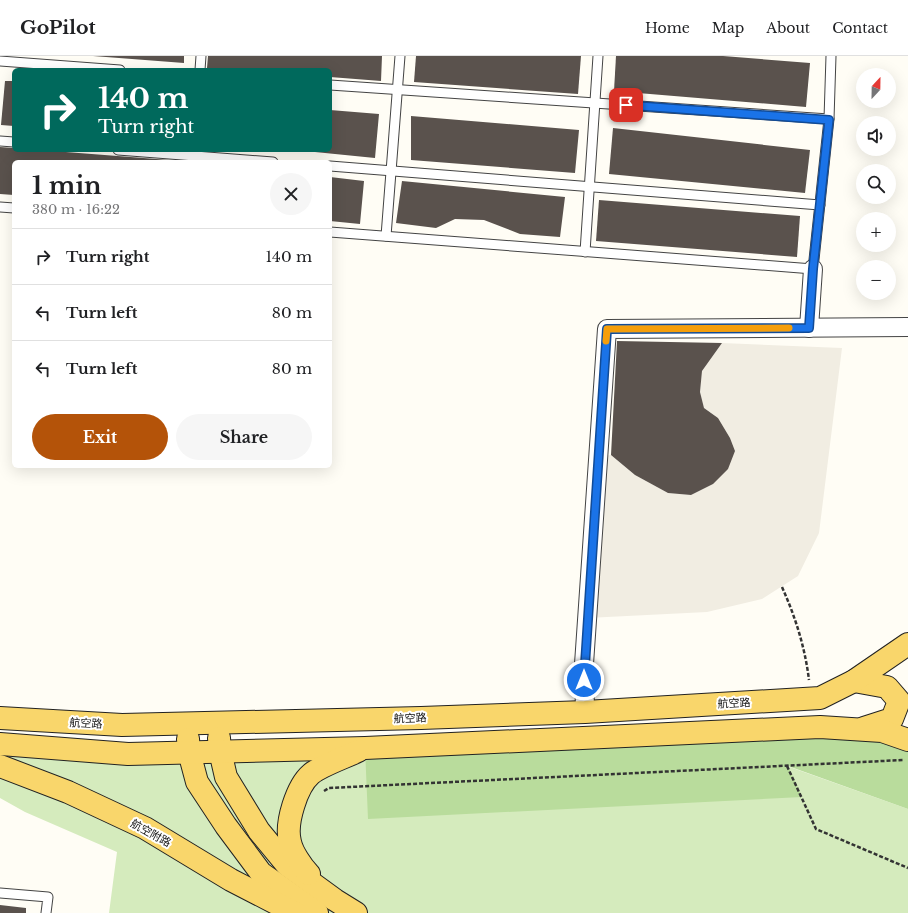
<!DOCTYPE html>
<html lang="en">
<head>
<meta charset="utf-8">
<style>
  :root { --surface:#fff; --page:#f6f6f6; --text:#202124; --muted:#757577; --line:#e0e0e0; --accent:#b45309 }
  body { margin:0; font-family:"Libre Baskerville","Noto Sans SC",serif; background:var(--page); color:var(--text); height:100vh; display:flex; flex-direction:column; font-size:15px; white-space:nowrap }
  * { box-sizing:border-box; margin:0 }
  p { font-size:13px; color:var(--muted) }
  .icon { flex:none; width:22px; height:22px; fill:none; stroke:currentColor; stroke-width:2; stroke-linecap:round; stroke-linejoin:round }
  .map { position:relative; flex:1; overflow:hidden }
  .side { position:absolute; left:12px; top:104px; width:320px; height:308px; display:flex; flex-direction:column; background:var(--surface); border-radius:6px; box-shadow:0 4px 16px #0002 }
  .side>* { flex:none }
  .guide { position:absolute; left:12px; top:12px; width:320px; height:84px; border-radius:6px; box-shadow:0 4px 16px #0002; background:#00695c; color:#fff; overflow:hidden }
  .needle { width:26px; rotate:22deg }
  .tools { position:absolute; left:856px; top:12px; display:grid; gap:8px }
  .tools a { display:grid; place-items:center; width:40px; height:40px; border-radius:50%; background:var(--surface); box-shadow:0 4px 16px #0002; font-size:20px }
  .pin { position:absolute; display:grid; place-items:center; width:34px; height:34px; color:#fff; margin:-17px; border-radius:8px; box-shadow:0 2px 6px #0006 }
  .me { position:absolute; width:44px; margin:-22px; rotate:0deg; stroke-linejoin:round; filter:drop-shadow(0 0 3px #0008) }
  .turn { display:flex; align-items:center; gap:14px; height:84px; padding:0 20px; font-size:18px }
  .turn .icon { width:52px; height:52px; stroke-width:2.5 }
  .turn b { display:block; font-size:28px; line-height:34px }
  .round { display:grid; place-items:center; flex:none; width:42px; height:42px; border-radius:21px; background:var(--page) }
  .summary { display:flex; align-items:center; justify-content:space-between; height:68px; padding:0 20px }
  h1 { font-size:24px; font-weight:800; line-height:30px }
  .primary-button { display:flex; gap:8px; margin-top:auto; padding:8px 20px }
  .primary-button a { flex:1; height:46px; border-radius:24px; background:var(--accent); color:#fff; font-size:16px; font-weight:800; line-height:46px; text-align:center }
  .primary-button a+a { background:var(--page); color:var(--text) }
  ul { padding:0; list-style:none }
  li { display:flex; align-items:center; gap:12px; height:56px; padding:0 20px; border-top:1px solid var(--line) }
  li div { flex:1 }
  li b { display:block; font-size:15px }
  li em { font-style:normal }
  header { display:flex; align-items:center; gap:24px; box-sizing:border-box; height:56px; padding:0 20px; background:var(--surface); border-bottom:1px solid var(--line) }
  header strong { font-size:19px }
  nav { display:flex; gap:22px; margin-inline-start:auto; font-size:14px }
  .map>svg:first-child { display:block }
  .green { fill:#d5ebbd }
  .forest { fill:#b9dc9c }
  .plaza { fill:#f1ede2 }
  .building { fill:#5a524d }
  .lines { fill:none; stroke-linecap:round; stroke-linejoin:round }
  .lane-casing { stroke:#444; stroke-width:11 }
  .street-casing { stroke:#444; stroke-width:20 }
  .primary-casing { stroke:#222; stroke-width:24 }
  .path { stroke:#333; stroke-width:2.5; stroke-dasharray:4 2; stroke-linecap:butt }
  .lane { stroke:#fff; stroke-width:9 }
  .street { stroke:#fff; stroke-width:18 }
  .primary { stroke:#f9d66b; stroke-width:22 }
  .route-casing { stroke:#114b97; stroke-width:10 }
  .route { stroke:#1a73e8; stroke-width:7 }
  .slow { stroke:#f59e0b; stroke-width:7 }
  .labels { text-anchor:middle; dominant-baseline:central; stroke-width:4; stroke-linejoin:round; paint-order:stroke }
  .street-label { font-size:11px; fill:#111; stroke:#fff }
</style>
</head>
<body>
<header>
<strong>GoPilot</strong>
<nav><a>Home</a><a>Map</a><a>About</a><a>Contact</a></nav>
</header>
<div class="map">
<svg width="908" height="857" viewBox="0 0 908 857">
  <rect width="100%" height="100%" fill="#fffdf5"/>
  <polygon class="green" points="0,688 365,692 801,741 787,710 908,753 908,857 109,857 117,796 25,756 0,742"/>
  <polygon class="forest" points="820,671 908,684 908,753 788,710 802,741 368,763 365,692"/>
  <polygon class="plaza" points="722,287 842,292 819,477 798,520 762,543 707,556 587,562 598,401 611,399 635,419 668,437 691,439 713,428 735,395 730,382 718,362 704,352 700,336 702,315"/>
  <g class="building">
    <polygon points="93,0 184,0 184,7"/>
    <polygon points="208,0 382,0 381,25 330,21 330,14 238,14 207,12"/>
    <polygon points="416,0 581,0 578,38 414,26"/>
    <polygon points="616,0 723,0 810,7 806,51 614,35"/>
    <polygon points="5,25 14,25 14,70 1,69"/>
    <polygon points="330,54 379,58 375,102 305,95 330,94"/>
    <polygon points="411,60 579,74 575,117 411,104"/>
    <polygon points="613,72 810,94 805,137 609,118"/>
    <polygon points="0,91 14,92 14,94 40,94 169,104 169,106 14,106 14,139 0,138"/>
    <polygon points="330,121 364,125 360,168 330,165"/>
    <polygon points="402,125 565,141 560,181 520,178 484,164 455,163 436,172 396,167"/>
    <polygon points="599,144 800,160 797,201 596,185"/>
    <polygon points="617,285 722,287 702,315 700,336 704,352 718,362 730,382 735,395 728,413 713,428 691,439 668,437 635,419 611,399"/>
    <polygon points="0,849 26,852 26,857 0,857"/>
  </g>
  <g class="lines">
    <defs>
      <g id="lane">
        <polyline points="0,5 120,14"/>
        <polyline points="200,14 201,0"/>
        <polyline points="330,29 829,63"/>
        <polyline points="0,85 14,86"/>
        <polyline points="118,94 273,106"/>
        <polyline points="330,110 820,149"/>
        <polyline points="0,151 14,152"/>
        <polyline points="330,176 813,213 829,63 831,0"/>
        <polyline points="386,180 400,0"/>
        <polyline points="585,196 598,0"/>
        <polyline points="0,837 48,841 46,857"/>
      </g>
      <g id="street">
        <polyline points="809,272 813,213"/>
        <polyline points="585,656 584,608 607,273 908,271"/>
      </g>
      <g id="primary">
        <polyline points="854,625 887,631 899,645 892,663 864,672"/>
        <polyline points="0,662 122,669 421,662 585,656 820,642 854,625 908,588"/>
        <polyline points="219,682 220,695 226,721 259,775 287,809 335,844 356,857"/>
        <polyline points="188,683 189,696 197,726 226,770 261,817 317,857"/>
        <polyline points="0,688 128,698 365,692 820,671 882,675 908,684"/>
        <polyline points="0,710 68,736 145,772 231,824 295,857"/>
        <path d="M309,818C302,811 292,796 290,786C285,767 297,730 311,718C320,710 346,701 358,695"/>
      </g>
    </defs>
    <use href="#lane" class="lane-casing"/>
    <use href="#street" class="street-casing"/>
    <use href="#primary" class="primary-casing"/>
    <g class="path">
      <path d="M782,531C795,560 805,591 809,624"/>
      <polyline points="787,710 816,773 908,812"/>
      <polyline points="324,735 329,732 903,704"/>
    </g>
    <use href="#lane" class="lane"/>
    <use href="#street" class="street"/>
    <use href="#primary" class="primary"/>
  </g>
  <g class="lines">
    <defs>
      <polyline id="route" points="584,624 607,273 809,272 813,213 829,64 626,49"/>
    </defs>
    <use href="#route" class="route-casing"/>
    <use href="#route" class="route"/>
    <polyline class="slow" points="606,285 607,273 789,272"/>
  </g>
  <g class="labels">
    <g class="street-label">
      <text transform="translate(734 647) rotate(-3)">航空路</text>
      <text transform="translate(410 662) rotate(-2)">航空路</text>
      <text transform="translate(86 667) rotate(3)">航空路</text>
      <text transform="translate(151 777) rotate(29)">航空附路</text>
    </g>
  </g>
</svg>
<div class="tools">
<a><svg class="needle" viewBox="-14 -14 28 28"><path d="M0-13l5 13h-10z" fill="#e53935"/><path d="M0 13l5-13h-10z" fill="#757577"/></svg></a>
<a><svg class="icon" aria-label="sound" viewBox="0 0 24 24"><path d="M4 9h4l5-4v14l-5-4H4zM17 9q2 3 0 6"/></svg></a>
<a><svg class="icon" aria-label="search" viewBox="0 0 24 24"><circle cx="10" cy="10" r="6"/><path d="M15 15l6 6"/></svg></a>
<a>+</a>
<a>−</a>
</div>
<div class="pin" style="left:626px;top:49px;background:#d93025"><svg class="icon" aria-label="arrive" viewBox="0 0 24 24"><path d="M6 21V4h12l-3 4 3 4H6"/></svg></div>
<svg class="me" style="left:584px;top:624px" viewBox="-20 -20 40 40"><circle r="17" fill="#1a73e8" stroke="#fff" stroke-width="3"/><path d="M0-11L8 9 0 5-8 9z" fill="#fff"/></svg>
<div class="guide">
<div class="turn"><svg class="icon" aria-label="right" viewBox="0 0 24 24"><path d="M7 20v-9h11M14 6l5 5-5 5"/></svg><div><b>140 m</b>Turn right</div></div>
</div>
<section class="side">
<div class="summary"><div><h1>1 min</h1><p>380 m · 16:22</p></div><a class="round"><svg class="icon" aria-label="close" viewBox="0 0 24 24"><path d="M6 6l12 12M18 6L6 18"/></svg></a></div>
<ul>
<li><svg class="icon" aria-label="right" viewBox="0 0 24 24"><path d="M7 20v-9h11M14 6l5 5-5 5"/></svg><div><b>Turn right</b></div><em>140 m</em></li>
<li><svg class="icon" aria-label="left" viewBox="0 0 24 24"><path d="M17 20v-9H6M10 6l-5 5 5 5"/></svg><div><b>Turn left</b></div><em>80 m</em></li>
<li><svg class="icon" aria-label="left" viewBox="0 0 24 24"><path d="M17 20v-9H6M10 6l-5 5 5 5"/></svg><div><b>Turn left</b></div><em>80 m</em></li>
</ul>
<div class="primary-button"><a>Exit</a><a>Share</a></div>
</section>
</div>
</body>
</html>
